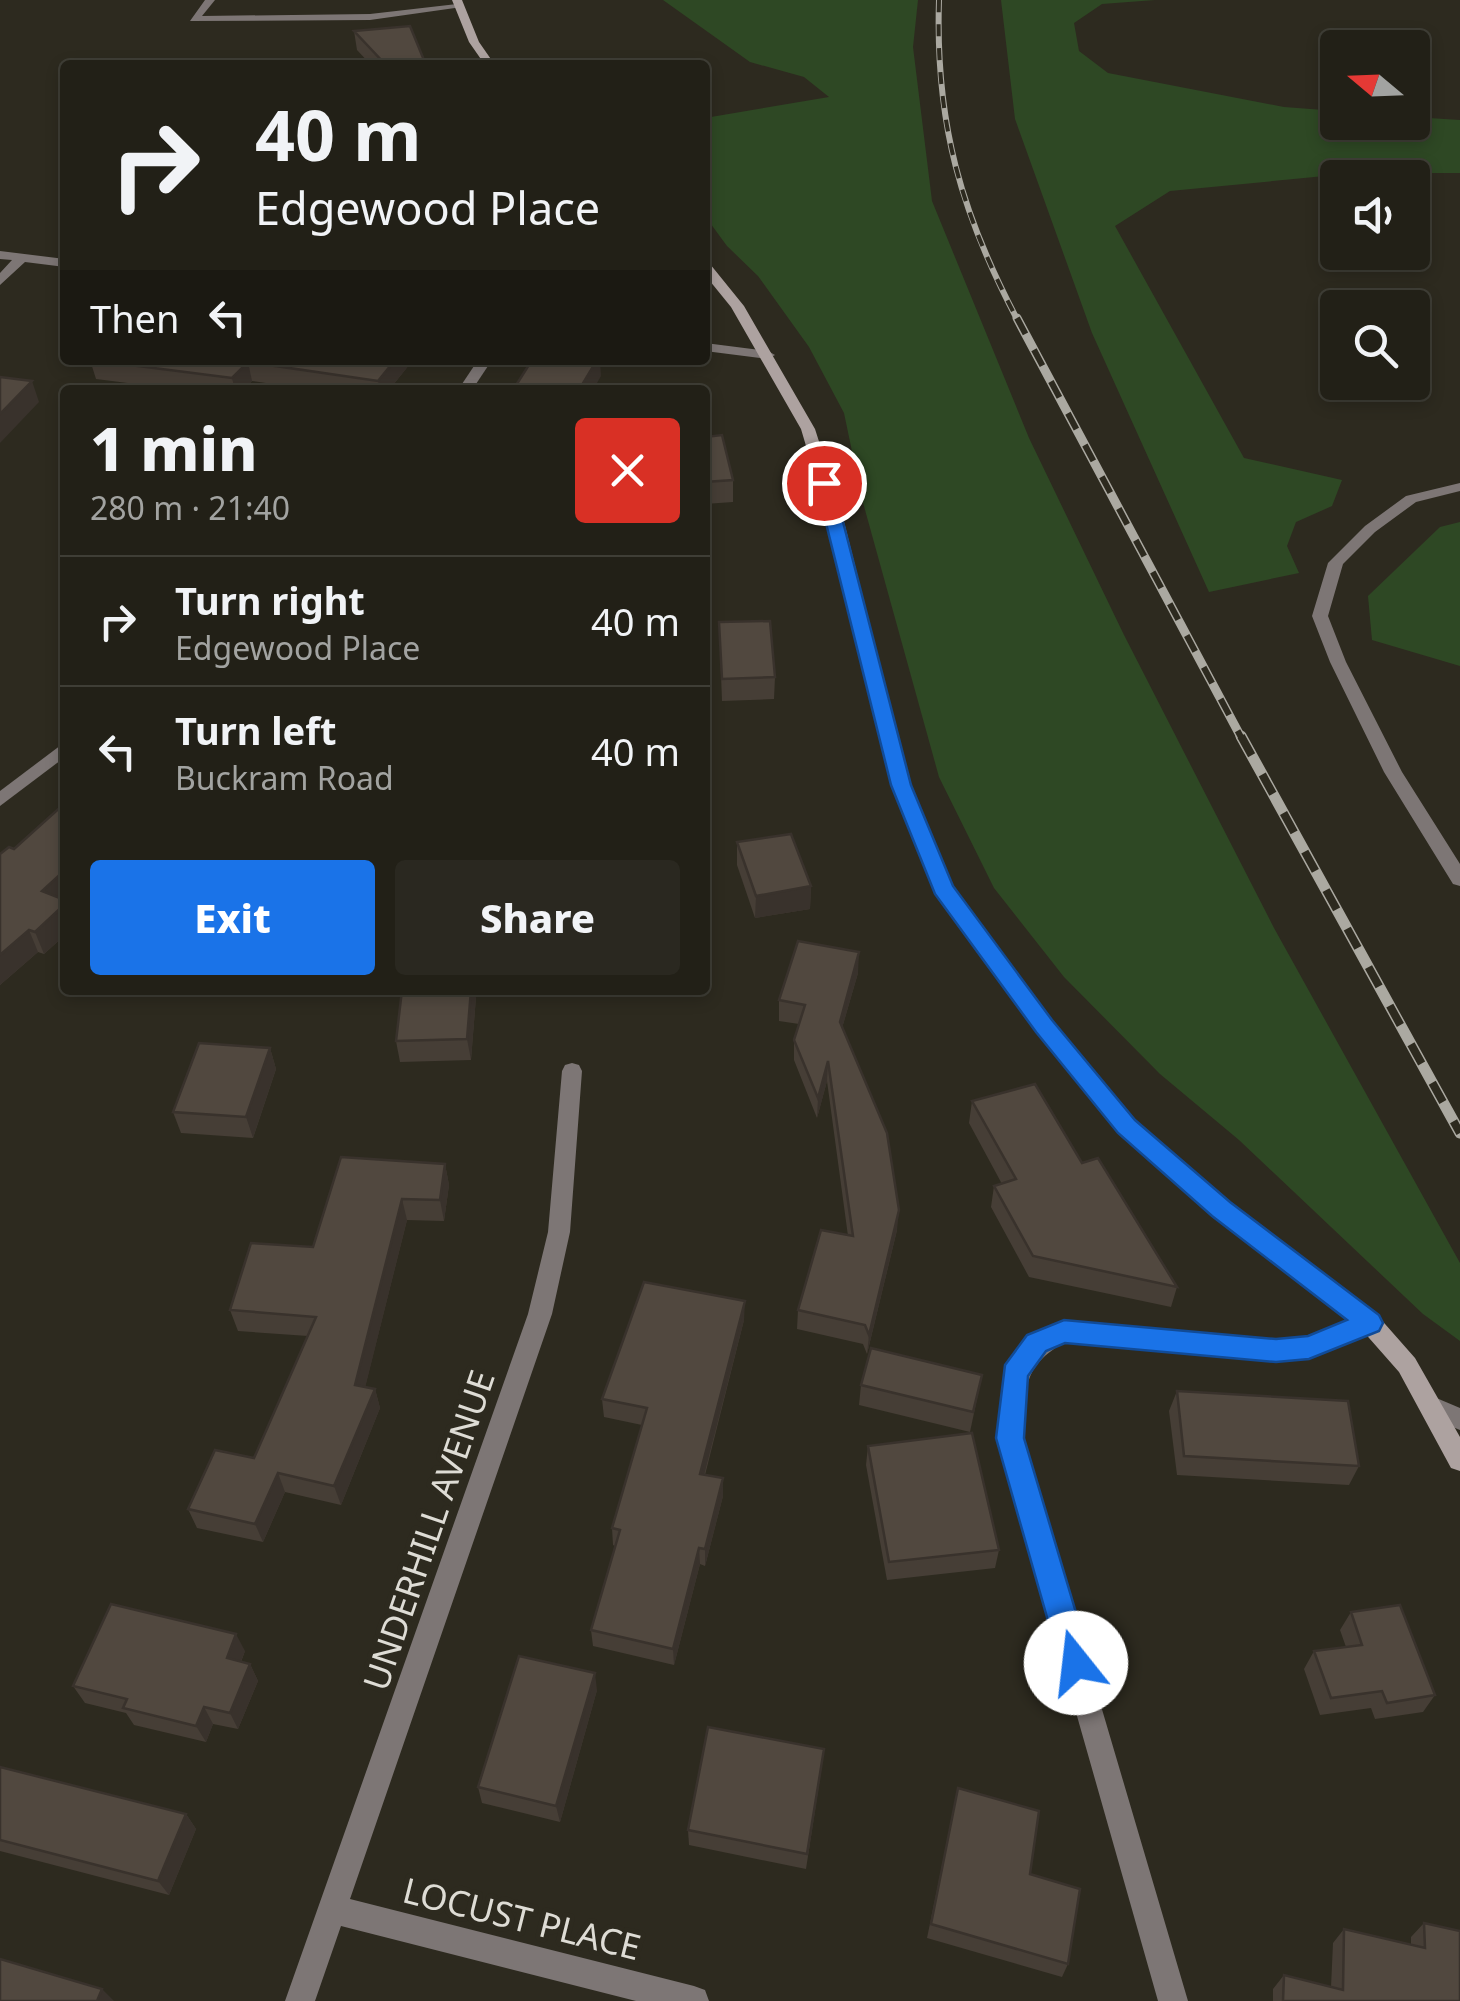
<!DOCTYPE html>
<html lang="en">
<head>
<meta charset="utf-8">
<style>
  :root { --surface:#222017; --page:#2a2820; --text:#f1f3f6; --muted:#a2a3a1; --line:#3f3e36; --accent:#1a73e8 }
  body { margin:0; font-family:"Noto Sans",sans-serif; background:var(--page); color:var(--text); height:100vh; display:flex; flex-direction:column; font-size:38px; white-space:nowrap }
  * { box-sizing:border-box; margin:0 }
  p { font-size:32px; color:var(--muted) }
  .icon { flex:none; width:55px; height:55px; fill:none; stroke:currentColor; stroke-width:2; stroke-linecap:round; stroke-linejoin:round }
  .map { position:relative; flex:1; overflow:hidden }
  .drawer { position:absolute; left:60px; top:385px; width:650px; height:610px; display:flex; flex-direction:column; background:var(--surface); border-radius:10px; box-shadow:0 5px 15px #0003,0 0 0 2px var(--line) }
  .drawer>* { flex:none }
  .banner { position:absolute; left:60px; top:60px; width:650px; height:305px; border-radius:10px; box-shadow:0 5px 15px #0003,0 0 0 2px var(--line); background:#222017; color:var(--text); overflow:hidden }
  .needle { width:65px; rotate:289deg }
  .fabs { position:absolute; left:1320px; top:30px; display:grid; gap:20px }
  .fabs a { display:grid; place-items:center; width:110px; height:110px; border-radius:10px; background:var(--surface); box-shadow:0 5px 15px #0003,0 0 0 2px var(--line); font-size:50px }
  .pin { position:absolute; display:grid; place-items:center; width:85px; height:85px; color:#fff; margin:-42px; border:5px solid #fff; border-radius:50%; box-shadow:0 2px 10px #0007 }
  .me { position:absolute; width:110px; margin:-55px; rotate:344deg; stroke-linejoin:round; filter:drop-shadow(0 0 8px #0008) }
  .turn { display:flex; align-items:center; gap:35px; height:210px; padding:0 30px; font-size:45px }
  .turn .icon { width:130px; height:130px; stroke-width:2.5 }
  .turn b { display:block; font-size:70px; line-height:85px }
  .then { display:flex; align-items:center; height:95px; padding:0 30px; background:#0003; gap:20px; font-size:38px }
  .round { display:grid; place-items:center; flex:none; width:105px; height:105px; border-radius:10px; background:var(--page) }
  .head { display:flex; align-items:center; justify-content:space-between; height:170px; padding:0 30px }
  h1 { font-size:60px; font-weight:800; line-height:75px }
  .primary-button { display:flex; gap:20px; margin-top:auto; padding:20px 30px }
  .primary-button a { flex:1; height:115px; border-radius:10px; background:var(--accent); color:#fff; font-size:40px; font-weight:800; line-height:115px; text-align:center }
  .primary-button a+a { background:var(--page); color:var(--text) }
  ul { padding:0; list-style:none }
  li { display:flex; align-items:center; gap:30px; height:130px; padding:0 30px; border-top:2px solid var(--line) }
  li div { flex:1 }
  li b { display:block; font-size:38px }
  li em { font-style:normal }
  .map>svg:first-child { display:block }
  .green { fill:#2e4824 }
  .lines { fill:none; stroke-linecap:round; stroke-linejoin:round }
  .minor { fill:#7d7675; fill-rule:evenodd }
  .tertiary { fill:#7d7675; fill-rule:evenodd }
  .secondary { fill:#ada2a0; fill-rule:evenodd }
  .rail-far2-casing { stroke:#aba9a1; stroke-width:6 }
  .rail-far1-casing { stroke:#aba9a1; stroke-width:9 }
  .rail-casing { stroke:#aba9a1; stroke-width:11 }
  .rail-far2 { stroke:#2d2a1f; stroke-width:4; stroke-dasharray:12; stroke-linecap:butt }
  .rail-far1 { stroke:#2d2a1f; stroke-width:6; stroke-dasharray:18; stroke-linecap:butt }
  .rail { stroke:#2d2a1f; stroke-width:8; stroke-dasharray:22; stroke-linecap:butt }
  .wall { fill:#463e36 }
  .shaded-wall { fill:#39322c }
  .building { fill:#51483f; stroke:#39322c; stroke-width:2.5 }
  .route { fill:#1a73e8; stroke:#114b97; stroke-width:2.5 }
  .labels { text-anchor:middle; dominant-baseline:central; stroke-width:10; stroke-linejoin:round; paint-order:stroke }
  .near-street-label { font-size:35px; fill:#dedcd5; stroke:#2d2a1f }
</style>
</head>
<body>
<div class="map">
<svg width="1460" height="2001" viewBox="0 0 1460 2001">
  <rect width="100%" height="100%" fill="#2d2a1f"/>
  <g class="green">
    <polygon points="663,0 918,0 913,47 932,201 1029,438 1124,635 1274,928 1460,1263 1460,1341 1423,1314 1239,1140 1160,1074 1064,977 994,888 939,777 862,499 844,413 809,347 758,276 727,246 705,216 705,118 829,97 804,77 750,62"/>
    <polygon points="1001,0 1155,0 1102,4 1074,23 1079,51 1108,73 1284,107 1337,111 1338,122 1412,122 1413,117 1460,120 1460,173 1356,173 1170,191 1115,226 1244,458 1342,480 1332,506 1296,522 1287,546 1299,573 1209,592 1092,333 1015,119"/>
    <polygon points="1460,522 1460,666 1372,640 1368,596 1440,527"/>
  </g>
  <g class="lines">
    <g class="minor">
      <polygon points="205,0 215,0 202,16 370,14 457,4 462,7 370,20 190,21"/>
      <polygon points="0,251 65,259 65,267 25,262 0,285 0,273 12,260 0,259"/>
      <polygon points="705,343 768,351 775,355 768,359 705,351"/>
      <polygon points="478,360 492,360 472,390 458,390"/>
      <polygon points="1460,483 1460,491 1416,502 1375,532 1343,564 1328,616 1346,662 1402,772 1460,864 1460,886 1453,884 1384,772 1330,662 1312,616 1328,563 1365,526 1406,496"/>
      <polygon points="65,742 65,757 0,806 0,791"/>
      <polygon points="572,1063 579,1065 582,1071 570,1232 552,1314 350,1899 694,1986 705,1990 709,2001 636,2001 341,1926 315,2001 285,2001 528,1314 548,1232 562,1071 565,1065"/>
      <path d="M1370,1313L1378,1316L1382,1323L1378,1330L1309,1358L1275,1361L1066,1342C1021,1365 1025,1393 1022,1438L1188,2001H1158L998,1438L1002,1387L1015,1354L1038,1334L1064,1322L1275,1341L1308,1338Z"/>
    </g>
    <polygon class="tertiary" points="1434,1397 1460,1408 1460,1430 1426,1416 1422,1408 1426,1400"/>
    <g class="secondary">
      <polygon points="452,0 462,0 479,42 495,65 485,65 469,42"/>
      <polygon points="705,263 710,264 744,306 815,429 841,510 910,785 952,886 1051,1021 1134,1121 1229,1203 1378,1316 1415,1358 1460,1437 1460,1471 1451,1468 1399,1372 1362,1330 1213,1215 1118,1133 1037,1031 936,893 892,785 825,510 801,429 731,307 705,275"/>
    </g>
    <defs>
      <path id="rail-far2" d="M939,0C935,123 961,213 1018,321"/>
      <polyline id="rail-far1" points="1017,318 1242,739"/>
      <polyline id="rail" points="1241,736 1460,1133"/>
    </defs>
    <use href="#rail-far2" class="rail-far2-casing"/>
    <use href="#rail-far1" class="rail-far1-casing"/>
    <use href="#rail" class="rail-casing"/>
    <use href="#rail-far2" class="rail-far2"/>
    <use href="#rail-far1" class="rail-far1"/>
    <use href="#rail" class="rail"/>
  </g>
  <g class="wall">
    <polygon points="354,31 426,65 371,65 357,50"/>
    <polygon points="90,360 413,360 389,390 313,390 252,381 243,390 183,390 96,379"/>
    <polygon points="705,437 733,480 733,502 705,504"/>
    <polygon points="719,622 775,677 774,699 722,701"/>
    <polygon points="737,842 811,886 810,909 755,918 737,865"/>
    <polygon points="0,854 65,900 65,935 44,954 38,952 0,985"/>
    <polygon points="858,973 842,1028 897,1230 867,1354 863,1344 797,1329 798,1310 848,1236 827,1081 817,1118 794,1060 794,1040 799,1024 779,1021 779,1000"/>
    <polygon points="476,997 471,1060 400,1062 396,1041"/>
    <polygon points="270,1048 276,1069 253,1138 181,1133 173,1112"/>
    <polygon points="972,1101 1082,1163 1177,1287 1171,1307 1029,1277 991,1207 994,1186 1002,1184 969,1123"/>
    <polygon points="445,1164 449,1185 444,1221 407,1220 365,1387 375,1389 380,1408 341,1505 285,1492 263,1542 197,1528 188,1509 254,1458 308,1336 238,1331 230,1310 313,1247"/>
    <polygon points="744,1320 705,1475 723,1496 705,1566 700,1564 674,1665 593,1646 591,1630 615,1546 613,1545 612,1528 642,1425 604,1417 602,1399"/>
    <polygon points="982,1375 970,1432 859,1405 861,1385"/>
    <polygon points="1177,1391 1359,1466 1349,1485 1177,1475 1169,1411"/>
    <polygon points="868,1446 999,1550 995,1568 887,1580 866,1465"/>
    <polygon points="1351,1612 1435,1695 1423,1712 1375,1719 1371,1708 1320,1715 1304,1669 1314,1651 1346,1647 1340,1630"/>
    <polygon points="245,1651 241,1662 250,1664 258,1681 238,1729 213,1724 206,1742 134,1725 126,1713 85,1703 73,1686"/>
    <polygon points="597,1690 560,1822 482,1803 478,1787"/>
    <polygon points="822,1765 806,1869 689,1845 688,1830"/>
    <polygon points="0,1767 186,1814 196,1829 169,1895 0,1851"/>
    <polygon points="958,1788 1068,1964 1062,1977 927,1938"/>
    <polygon points="1424,1923 1460,2001 1273,2001 1273,1989 1284,1975 1331,1987 1333,1943 1344,1929 1411,1945 1411,1937"/>
  </g>
  <g class="shaded-wall">
    <polygon points="395,360 413,360 389,390 380,390 378,381"/>
    <polygon points="597,360 600,360 601,376 593,390 579,390"/>
    <polygon points="248,362 252,381 243,390 235,390 232,378"/>
    <polygon points="32,381 39,402 0,443 0,414"/>
    <polygon points="65,870 65,900 42,891"/>
    <polygon points="811,886 810,909 755,918 756,896"/>
    <polygon points="65,904 65,935 44,954 35,932"/>
    <polygon points="29,930 38,952 0,985 0,955"/>
    <polygon points="859,952 858,973 838,1042 840,1022"/>
    <polygon points="471,990 475,990 476,997 471,1060 467,1039"/>
    <polygon points="270,1048 276,1069 253,1138 246,1117"/>
    <polygon points="828,1061 827,1081 817,1118 818,1098"/>
    <polygon points="445,1164 449,1185 444,1221 440,1200"/>
    <polygon points="402,1199 407,1220 361,1404 355,1385"/>
    <polygon points="899,1210 897,1230 867,1354 869,1335"/>
    <polygon points="745,1301 744,1320 700,1491 700,1474"/>
    <polygon points="375,1389 380,1408 341,1505 334,1486"/>
    <polygon points="278,1473 285,1492 263,1542 255,1524"/>
    <polygon points="723,1478 723,1496 705,1566 705,1549"/>
    <polygon points="699,1548 700,1564 674,1665 673,1649"/>
    <polygon points="236,1634 245,1651 235,1676 227,1658"/>
    <polygon points="250,1664 258,1681 238,1729 230,1713"/>
    <polygon points="595,1673 597,1690 560,1822 556,1806"/>
    <polygon points="204,1707 213,1724 206,1742 196,1726"/>
    <polygon points="186,1814 196,1829 169,1895 158,1881"/>
    <polygon points="102,1989 114,2001 97,2001"/>
  </g>
  <g class="building">
    <polygon points="410,26 426,65 386,65 354,31"/>
    <polygon points="91,360 395,360 378,381 248,362 232,378"/>
    <polygon points="532,360 597,360 579,390 513,390"/>
    <polygon points="0,377 32,381 0,414"/>
    <polygon points="722,435 733,480 705,482 705,437"/>
    <polygon points="770,621 775,677 722,679 719,622"/>
    <polygon points="65,803 65,870 42,891 65,900 65,904 35,932 29,930 0,955 0,854 9,847 14,849"/>
    <polygon points="791,834 811,886 756,896 737,842"/>
    <polygon points="798,941 859,952 840,1022 887,1133 899,1210 869,1335 865,1325 798,1310 821,1230 853,1236 828,1061 818,1098 794,1040 805,1005 779,1000"/>
    <polygon points="402,990 471,990 467,1039 396,1041"/>
    <polygon points="199,1043 270,1048 246,1117 173,1112"/>
    <polygon points="1035,1084 1082,1163 1098,1158 1177,1287 1033,1256 994,1186 1016,1179 972,1101"/>
    <polygon points="341,1157 445,1164 440,1200 402,1199 355,1385 375,1389 334,1486 278,1473 255,1524 188,1509 215,1450 254,1458 316,1317 230,1310 251,1243 313,1247"/>
    <polygon points="644,1282 745,1301 700,1474 723,1478 705,1549 699,1548 673,1649 591,1630 620,1530 612,1528 647,1408 602,1399"/>
    <polygon points="871,1348 982,1375 973,1412 861,1385"/>
    <polygon points="1177,1391 1348,1401 1359,1466 1184,1456"/>
    <polygon points="972,1433 999,1550 889,1562 868,1446"/>
    <polygon points="111,1604 236,1634 227,1658 250,1664 230,1713 204,1707 196,1726 123,1708 127,1699 73,1686"/>
    <polygon points="1400,1605 1435,1695 1387,1703 1382,1691 1331,1698 1314,1651 1362,1645 1351,1612"/>
    <polygon points="519,1656 595,1673 556,1806 478,1787"/>
    <polygon points="708,1727 824,1749 807,1854 688,1830"/>
    <polygon points="0,1767 186,1814 158,1881 0,1840"/>
    <polygon points="958,1788 1039,1811 1030,1874 1080,1889 1068,1964 931,1924"/>
    <polygon points="1424,1923 1460,1931 1460,2001 1283,2001 1284,1975 1343,1990 1344,1929 1425,1948"/>
    <polygon points="0,1959 102,1989 97,2001 0,2001"/>
  </g>
  <polygon class="route" points="824,478 833,483 911,785 953,886 1052,1020 1135,1120 1230,1202 1379,1315 1383,1323 1379,1331 1309,1359 1276,1362 1065,1343 1046,1351 1028,1376 1024,1438 1091,1663 1086,1674 1076,1678 1065,1674 1060,1663 996,1438 1005,1365 1027,1335 1064,1320 1276,1339 1308,1336 1347,1320 1212,1216 1118,1133 1036,1032 935,894 891,785 816,483"/>
  <g class="labels">
    <g class="near-street-label">
      <text transform="translate(428 1530) rotate(-71)">UNDERHILL AVENUE</text>
      <text transform="translate(522 1918) rotate(14)">LOCUST PLACE</text>
    </g>
  </g>
</svg>
<div class="fabs">
<a><svg class="needle" viewBox="-14 -14 28 28"><path d="M0-13l5 13h-10z" fill="#e53935"/><path d="M0 13l5-13h-10z" fill="#a2a3a1"/></svg></a>
<a><svg class="icon" aria-label="sound" viewBox="0 0 24 24"><path d="M4 9h4l5-4v14l-5-4H4zM17 9q2 3 0 6"/></svg></a>
<a><svg class="icon" aria-label="search" viewBox="0 0 24 24"><circle cx="10" cy="10" r="6"/><path d="M15 15l6 6"/></svg></a>
</div>
<div class="pin" style="left:824px;top:483px;background:#d93025"><svg class="icon" aria-label="arrive" viewBox="0 0 24 24"><path d="M6 21V4h12l-3 4 3 4H6"/></svg></div>
<svg class="me" style="left:1076px;top:1663px" viewBox="-20 -20 40 40"><circle r="19" fill="#fff"/><path d="M0-13L10 11 0 6-10 11z" fill="#1a73e8"/></svg>
<div class="banner">
<div class="turn"><svg class="icon" aria-label="right" viewBox="0 0 24 24"><path d="M7 20v-9h11M14 6l5 5-5 5"/></svg><div><b>40 m</b>Edgewood Place</div></div>
<div class="then">Then<svg class="icon" aria-label="left" viewBox="0 0 24 24"><path d="M17 20v-9H6M10 6l-5 5 5 5"/></svg></div>
</div>
<section class="drawer">
<div class="head"><div><h1>1 min</h1><p>280 m · 21:40</p></div><a class="round" style="background:#d93025;color:#fff"><svg class="icon" aria-label="close" viewBox="0 0 24 24"><path d="M6 6l12 12M18 6L6 18"/></svg></a></div>
<ul>
<li><svg class="icon" aria-label="right" viewBox="0 0 24 24"><path d="M7 20v-9h11M14 6l5 5-5 5"/></svg><div><b>Turn right</b><p>Edgewood Place</p></div><em>40 m</em></li>
<li><svg class="icon" aria-label="left" viewBox="0 0 24 24"><path d="M17 20v-9H6M10 6l-5 5 5 5"/></svg><div><b>Turn left</b><p>Buckram Road</p></div><em>40 m</em></li>
</ul>
<div class="primary-button"><a>Exit</a><a>Share</a></div>
</section>
</div>
</body>
</html>
